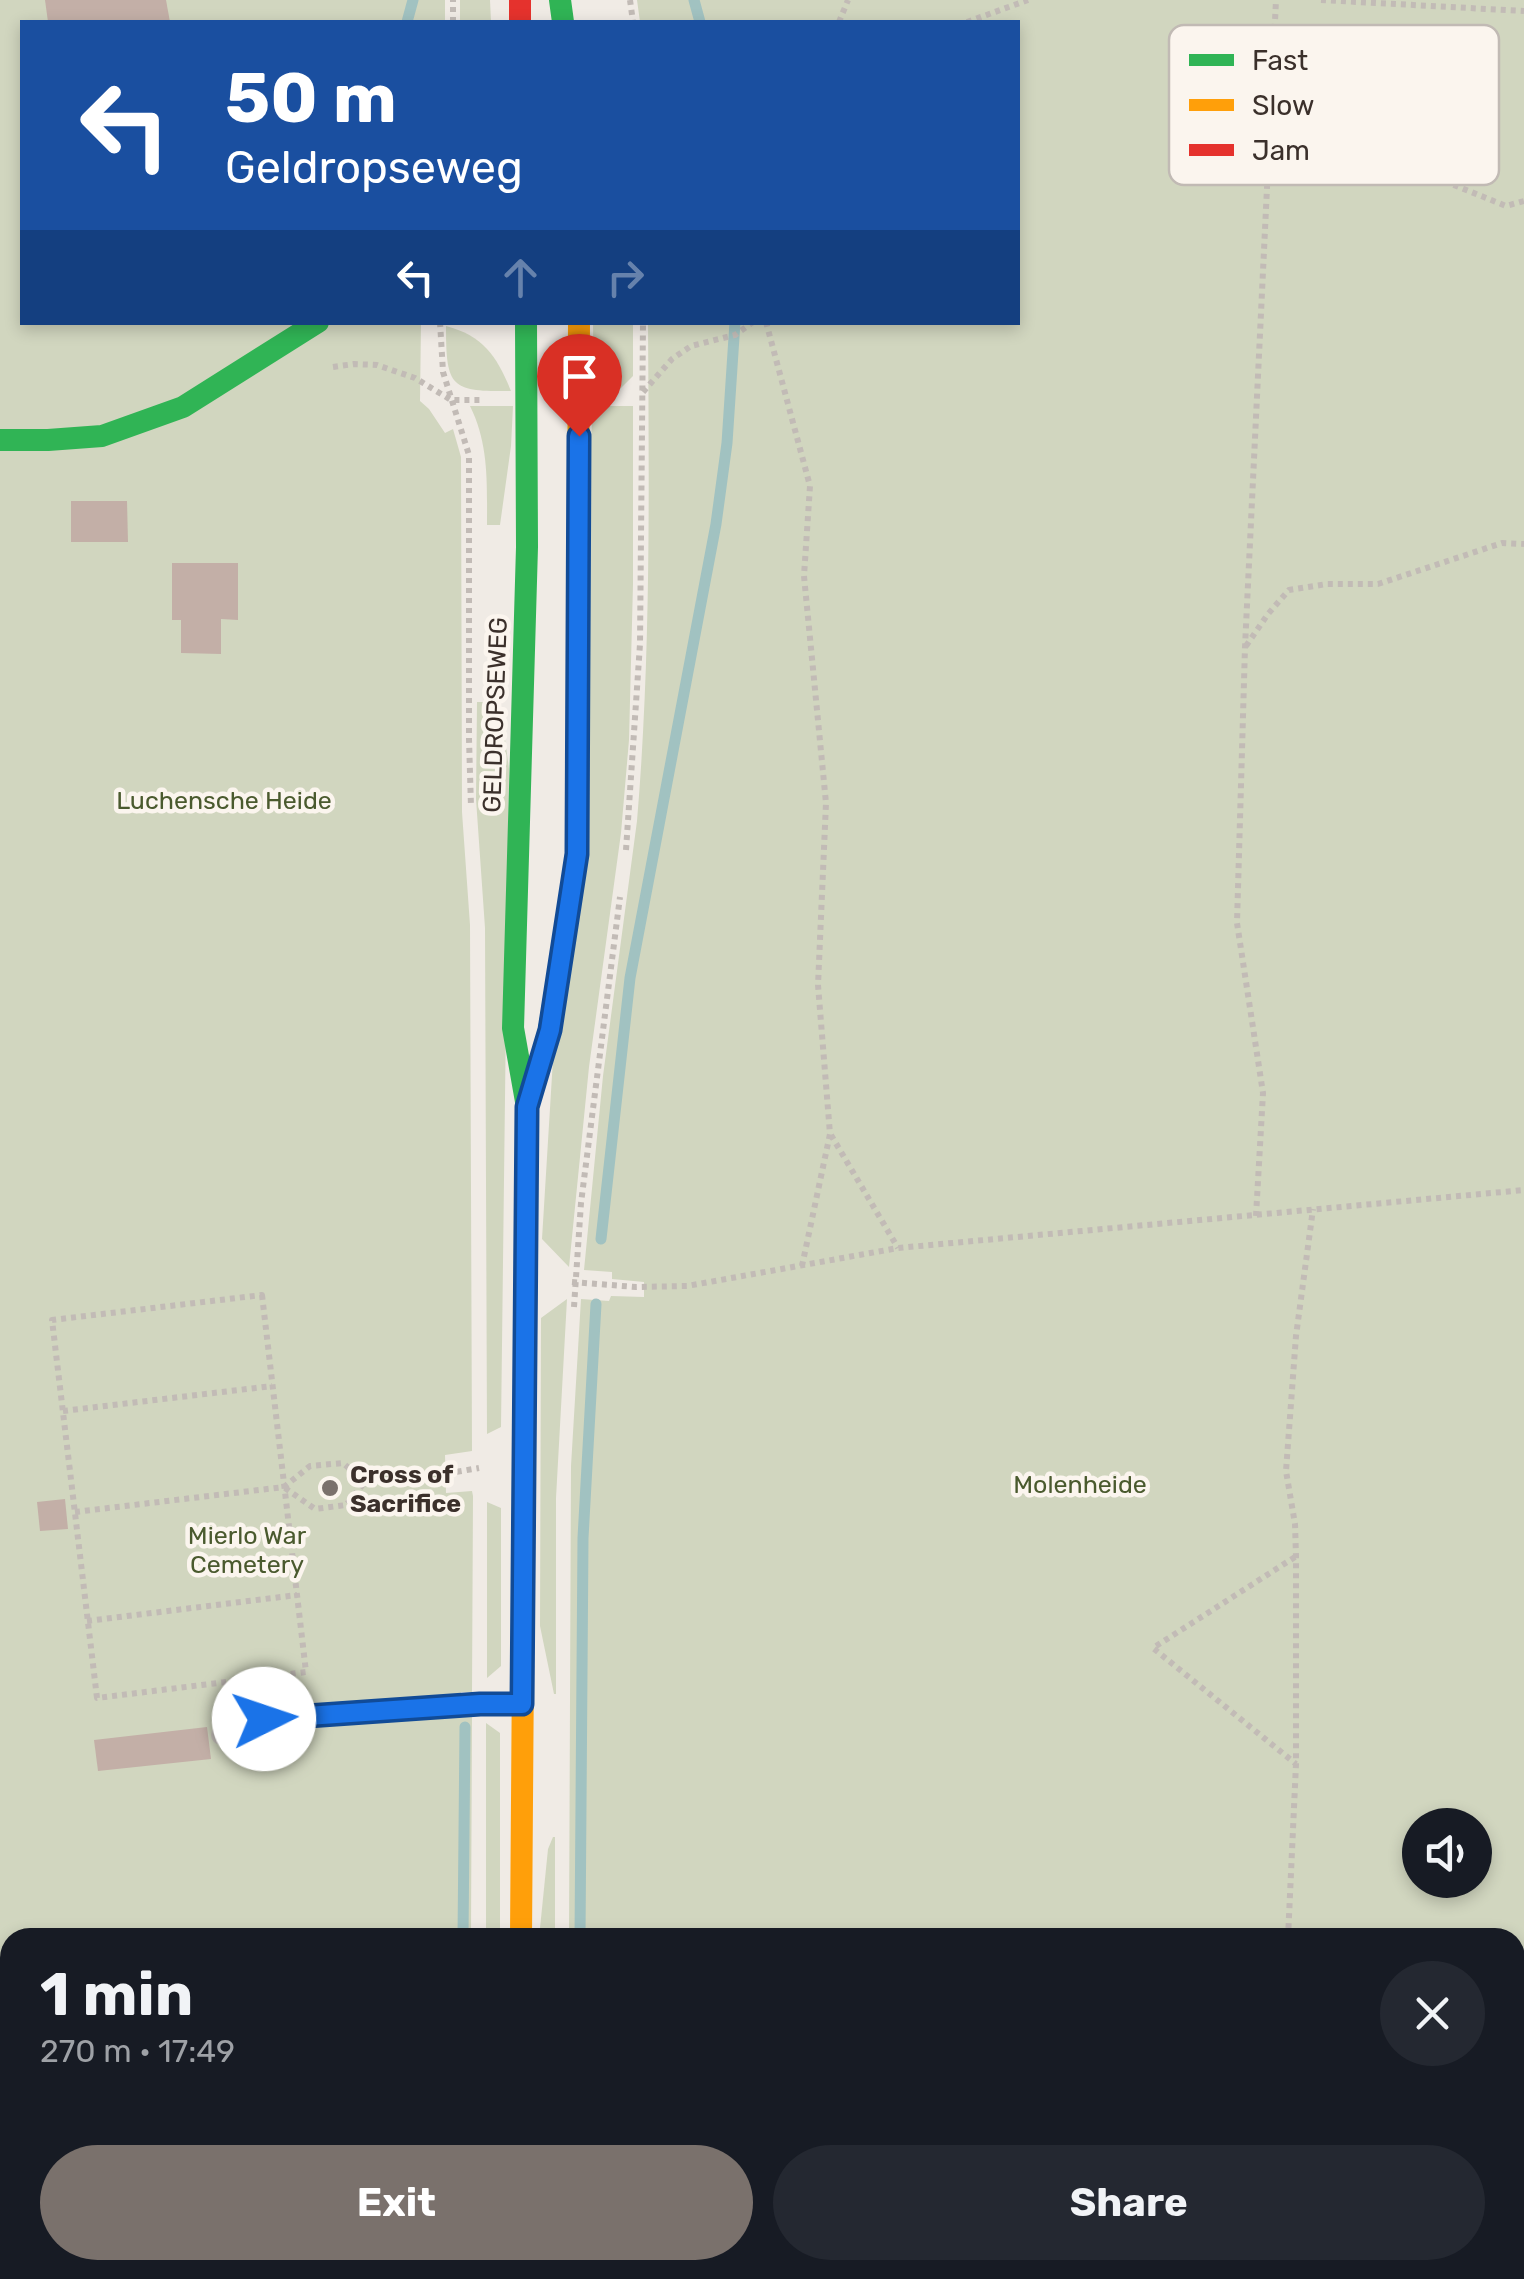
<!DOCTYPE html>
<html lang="en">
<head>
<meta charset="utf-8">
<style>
  :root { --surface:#171b24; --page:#242831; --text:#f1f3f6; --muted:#9ea1a6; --accent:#7a716c }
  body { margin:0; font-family:Rubik,sans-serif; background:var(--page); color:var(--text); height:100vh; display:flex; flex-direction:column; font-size:38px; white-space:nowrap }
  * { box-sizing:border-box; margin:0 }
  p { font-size:32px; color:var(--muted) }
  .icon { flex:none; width:55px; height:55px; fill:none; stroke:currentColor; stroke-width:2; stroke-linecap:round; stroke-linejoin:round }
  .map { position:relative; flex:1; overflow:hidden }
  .details { position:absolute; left:0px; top:1928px; width:1525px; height:352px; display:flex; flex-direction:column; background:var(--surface); border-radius:30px 30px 0 0; box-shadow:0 5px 15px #0003 }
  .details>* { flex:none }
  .hud { position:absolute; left:20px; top:20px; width:1000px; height:305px; border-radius:0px; box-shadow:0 5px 15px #0003; background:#1a4fa0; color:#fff; overflow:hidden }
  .buttons { position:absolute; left:1402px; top:1808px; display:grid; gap:20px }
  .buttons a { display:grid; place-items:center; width:90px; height:90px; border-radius:50%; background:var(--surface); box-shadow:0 5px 15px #0003; font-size:50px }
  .pin { position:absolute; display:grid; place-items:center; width:85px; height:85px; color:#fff; margin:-102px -42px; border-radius:50% 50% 50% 0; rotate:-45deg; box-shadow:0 0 10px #0007 }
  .pin .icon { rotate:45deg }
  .me { position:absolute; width:110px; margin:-55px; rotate:86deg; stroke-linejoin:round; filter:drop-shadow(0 0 8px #0008) }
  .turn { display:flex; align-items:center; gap:35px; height:210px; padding:0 40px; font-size:45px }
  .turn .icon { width:130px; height:130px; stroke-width:2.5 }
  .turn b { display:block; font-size:70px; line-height:85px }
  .lanes { display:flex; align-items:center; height:95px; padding:0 40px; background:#0003; justify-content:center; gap:50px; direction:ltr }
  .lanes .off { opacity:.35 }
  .round { display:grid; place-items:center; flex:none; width:105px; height:105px; border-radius:52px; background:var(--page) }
  .overview { display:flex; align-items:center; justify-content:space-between; height:170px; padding:0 40px }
  h1 { font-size:60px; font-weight:700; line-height:75px }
  .primary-button { display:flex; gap:20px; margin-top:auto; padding:20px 40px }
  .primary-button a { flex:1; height:115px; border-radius:60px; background:var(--accent); color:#fff; font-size:40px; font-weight:700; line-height:115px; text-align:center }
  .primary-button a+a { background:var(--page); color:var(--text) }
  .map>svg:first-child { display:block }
  .green { fill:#d1d6bf; fill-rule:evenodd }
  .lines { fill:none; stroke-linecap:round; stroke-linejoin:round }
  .stream { stroke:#a1c2c1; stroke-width:11 }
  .building { fill:#c3afa7 }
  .path { stroke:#c2bbb6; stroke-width:6; stroke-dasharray:5 5; stroke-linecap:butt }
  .lane { stroke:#c9c3be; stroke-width:20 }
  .fast { stroke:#30b455; stroke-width:22 }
  .slow { stroke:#ff9f0a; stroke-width:22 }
  .jam { stroke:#e5322d; stroke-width:22 }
  .route-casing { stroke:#114b97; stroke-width:25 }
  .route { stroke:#1a73e8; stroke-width:18 }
  .poi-dot { fill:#7a716c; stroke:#fbf5ee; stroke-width:4 }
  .labels { text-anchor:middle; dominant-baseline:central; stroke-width:9; stroke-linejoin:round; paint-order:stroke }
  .street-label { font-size:25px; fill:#3b302b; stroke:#fbf5ee }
  .park-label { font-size:25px; fill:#4a5a2e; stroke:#fbf5ee }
  .poi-label { font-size:25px; font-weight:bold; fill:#3b302b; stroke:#fbf5ee; text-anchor:start }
  .key { fill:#fbf5ee; stroke:#c1bab4; stroke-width:2.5 }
  .key-label { font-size:28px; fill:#3b302b }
</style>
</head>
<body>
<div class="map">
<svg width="1524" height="2279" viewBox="0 0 1524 2279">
  <rect width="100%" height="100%" fill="#f0ebe5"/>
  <g class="green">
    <polygon points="0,0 445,0 445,22 22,22 22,322 421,323 420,401 429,409 445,433 453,429 461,457 462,812 470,925 472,1451 445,1455 446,1493 472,1491 473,1496 472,1692 461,1692 456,1713 472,1714 471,1937 10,1938 10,2270 470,2270 470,2279 0,2279"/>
    <polygon points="460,0 490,0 491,22 460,22"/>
    <path d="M637,0H1524V2279H569V2270H1515V1938L569,1937L571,1466L581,1299L609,1301L611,1296L644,1297V1282L612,1279V1272L584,1270L603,1076L637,821C651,655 649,489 648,323L1018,322V22H640ZM1475,1825V1880H1420V1825Z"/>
    <polygon points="593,323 633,323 633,376 620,389 594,391"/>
    <path d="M446,326C484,336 497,357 511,391C450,392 446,387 446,326Z"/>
    <path d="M470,406H513L511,446L500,525H487C487,483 489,444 470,406Z"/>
    <polygon points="593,406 633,406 633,584 629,740 621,833 589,1067 569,1267 542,1239"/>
    <polygon points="477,702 500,702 509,769 501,1427 487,1434 485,928 476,799"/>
    <polygon points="567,1299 556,1498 556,1694 554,1694 540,1626 541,1318"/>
    <polygon points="487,1502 501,1508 501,1666 487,1678"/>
    <polygon points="486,1723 500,1733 500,1937 486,1938"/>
    <polygon points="553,1837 555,1837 555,1937 539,1938 548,1849"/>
  </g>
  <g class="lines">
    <g class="stream">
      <polyline points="694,0 700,22"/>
      <polyline points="407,22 413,0"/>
      <polyline points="601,1239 630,978 716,524 727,443 735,322"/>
      <polyline points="463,1938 465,1727"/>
      <polyline points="580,1938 583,1538 596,1304"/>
      <polyline points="462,2270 462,2279"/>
    </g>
  </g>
  <g class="building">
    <polygon points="45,0 166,0 170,22 48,22"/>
    <polygon points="71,501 127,501 128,542 71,542"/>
    <polygon points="172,563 238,563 238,620 221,619 221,654 181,653 181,620 172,620"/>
    <polygon points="65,1499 68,1529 40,1531 37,1502"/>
    <polygon points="207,1727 211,1759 98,1771 94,1740"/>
  </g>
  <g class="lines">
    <g class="path">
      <polyline points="630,0 633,22"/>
      <polyline points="1321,0 1524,11"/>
      <polyline points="453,22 453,0"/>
      <polyline points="839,22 848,0"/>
      <polyline points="967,22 1028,0"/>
      <polyline points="1272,88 1322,99 1358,112 1392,142 1449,183 1506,206 1524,201"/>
      <polyline points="440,322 443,372 469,455 469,739 471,807"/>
      <polyline points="766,322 810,486 804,576 826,803 818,985 830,1134 802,1266"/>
      <polyline points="333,367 354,364 377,365 415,378 451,400 481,400"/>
      <polyline points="643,392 672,359 691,346 735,335 753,322"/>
      <polyline points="1246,646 1268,614 1289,590 1327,584 1378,584 1502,543 1524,544"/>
      <polyline points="626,850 640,644 643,322"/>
      <polyline points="831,1135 898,1248"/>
      <polyline points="1256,1216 1263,1093 1237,923 1245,647 1276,0"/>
      <polyline points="572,1282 636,1287 687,1286 898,1248 1524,1190"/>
      <polygon points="262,1295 306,1672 97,1698 52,1320"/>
      <polyline points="574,1307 581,1203 620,897"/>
      <polyline points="63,1411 272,1386"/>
      <polyline points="285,1488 315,1509 346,1505 365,1482 444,1474 479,1468"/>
      <polyline points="75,1512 284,1487 310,1466 343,1463 365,1482"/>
      <polyline points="1295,1557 1153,1648 1296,1764"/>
      <polyline points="87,1621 297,1595"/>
      <polyline points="1288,1938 1296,1764 1296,1556 1295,1524 1286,1471 1296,1336 1313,1209"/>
      <polyline points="1515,2212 1524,2198"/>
      <polyline points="1278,2270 1282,2279"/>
      <polyline points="1473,2279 1478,2270"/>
    </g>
    <polyline class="lane" points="221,1735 251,1735 264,1719 479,1704 521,1704"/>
    <g class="fast">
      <polyline points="560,0 563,22"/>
      <polyline points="0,440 48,440 102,436 183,407 318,322"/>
      <polyline points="532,1091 549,1030 577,854 578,549"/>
      <polyline points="525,1387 527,1107 513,1028 527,547 526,322"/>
    </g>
    <g class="slow">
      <polyline points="578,549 579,322"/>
      <polyline points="521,1938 525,1387"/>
      <polyline points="520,2270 520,2279"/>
    </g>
    <polyline class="jam" points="520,0 520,22"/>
  </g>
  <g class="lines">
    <defs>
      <polyline id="route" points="264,1719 480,1704 522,1704 527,1107 550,1030 577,854 579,436"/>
    </defs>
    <use href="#route" class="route-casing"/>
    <use href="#route" class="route"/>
  </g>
  <circle class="poi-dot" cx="330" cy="1488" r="10"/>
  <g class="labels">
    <g class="street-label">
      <text transform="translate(495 715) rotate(-88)">GELDROPSEWEG</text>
    </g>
    <g class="park-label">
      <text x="224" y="800">Luchensche Heide</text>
      <text x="1080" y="1484">Molenheide</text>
      <text x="247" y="1535">Mierlo War<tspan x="247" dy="29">Cemetery</tspan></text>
    </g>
    <g class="poi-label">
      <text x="350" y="1474">Cross of<tspan x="350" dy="29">Sacrifice</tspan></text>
    </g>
  </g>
  <rect x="1169" y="25" width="330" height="160" rx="15" class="key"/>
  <rect x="1189" y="54" width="45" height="12" fill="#30b455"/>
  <rect x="1189" y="99" width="45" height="12" fill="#ff9f0a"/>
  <rect x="1189" y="144" width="45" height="12" fill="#e5322d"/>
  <g class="key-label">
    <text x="1252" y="70">Fast</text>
    <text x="1252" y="115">Slow</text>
    <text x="1252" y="160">Jam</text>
  </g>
</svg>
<div class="buttons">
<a><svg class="icon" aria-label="sound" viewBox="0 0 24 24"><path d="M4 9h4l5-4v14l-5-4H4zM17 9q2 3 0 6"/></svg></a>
</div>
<div class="pin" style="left:579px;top:436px;background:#d93025"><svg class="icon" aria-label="arrive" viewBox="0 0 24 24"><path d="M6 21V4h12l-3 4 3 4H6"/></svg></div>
<svg class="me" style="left:264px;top:1719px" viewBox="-20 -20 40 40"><circle r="19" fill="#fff"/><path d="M0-13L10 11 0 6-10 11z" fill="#1a73e8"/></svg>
<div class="hud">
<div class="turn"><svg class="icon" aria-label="left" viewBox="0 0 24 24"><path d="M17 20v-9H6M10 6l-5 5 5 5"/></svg><div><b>50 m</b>Geldropseweg</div></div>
<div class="lanes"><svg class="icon" aria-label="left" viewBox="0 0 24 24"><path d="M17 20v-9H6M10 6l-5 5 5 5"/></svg><svg class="icon off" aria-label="ahead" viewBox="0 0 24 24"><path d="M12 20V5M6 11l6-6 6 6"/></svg><svg class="icon off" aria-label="right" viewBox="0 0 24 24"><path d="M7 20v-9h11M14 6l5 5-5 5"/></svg></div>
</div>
<section class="details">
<div class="overview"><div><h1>1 min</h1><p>270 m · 17:49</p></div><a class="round"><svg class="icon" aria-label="close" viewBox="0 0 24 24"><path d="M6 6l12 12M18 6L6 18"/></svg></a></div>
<div class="primary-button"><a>Exit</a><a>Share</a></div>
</section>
</div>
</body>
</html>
